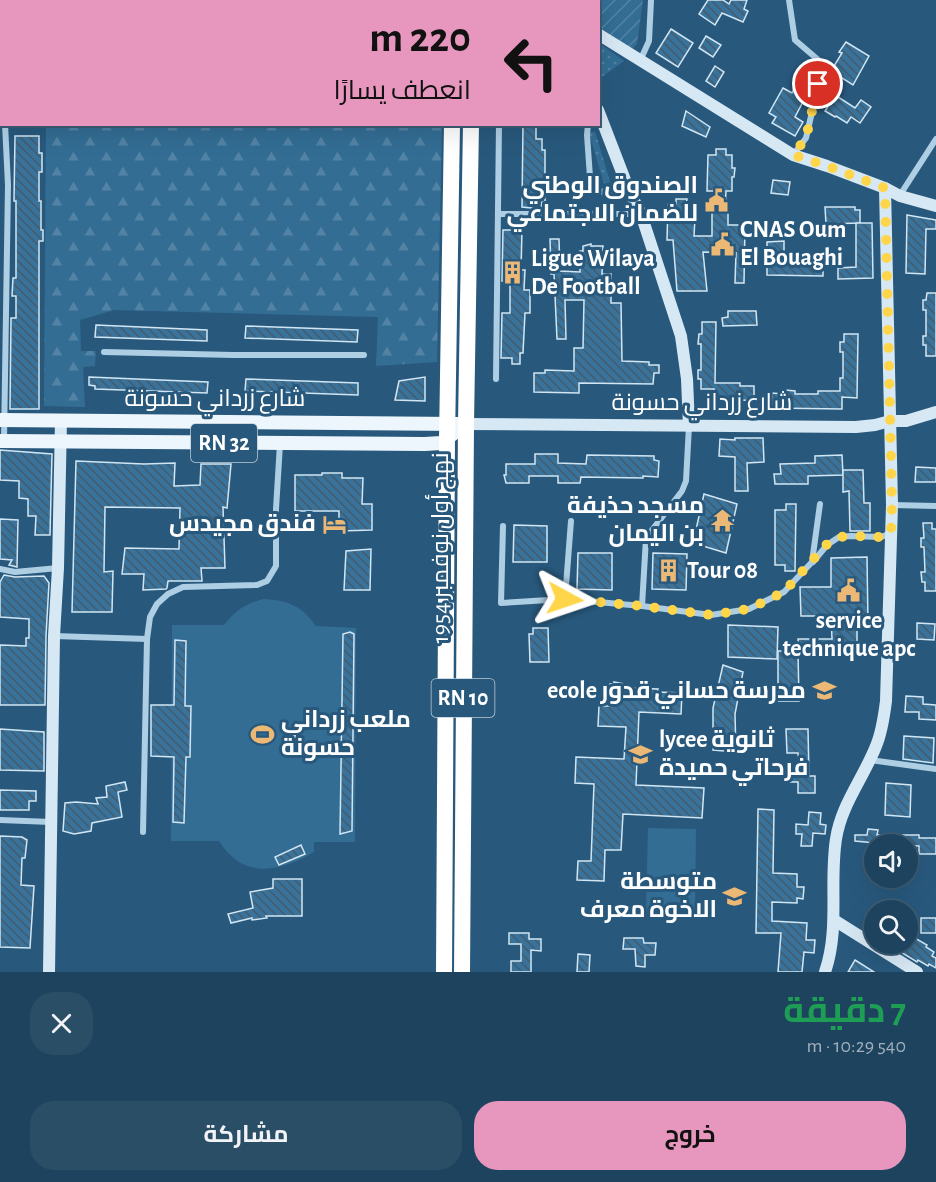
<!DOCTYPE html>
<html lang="ar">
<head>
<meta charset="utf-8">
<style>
  :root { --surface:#1e435e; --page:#2b4e67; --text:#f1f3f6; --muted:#a1b0bc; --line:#3c5c73; --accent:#e797bd }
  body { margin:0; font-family:"Alegreya Sans",Cairo,sans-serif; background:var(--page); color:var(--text); direction:rtl; height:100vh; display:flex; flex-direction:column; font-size:22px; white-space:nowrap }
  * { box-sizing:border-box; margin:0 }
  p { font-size:20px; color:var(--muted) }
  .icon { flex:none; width:33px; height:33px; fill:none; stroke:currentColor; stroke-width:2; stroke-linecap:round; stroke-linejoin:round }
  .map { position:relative; height:972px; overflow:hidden; direction:ltr }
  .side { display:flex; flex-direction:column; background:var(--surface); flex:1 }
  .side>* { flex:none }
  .hud { position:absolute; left:0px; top:0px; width:600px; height:126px; box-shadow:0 6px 24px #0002,0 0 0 2px var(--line); direction:rtl; background:#e797bd; color:#111; overflow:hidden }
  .fabs { position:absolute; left:864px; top:834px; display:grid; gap:12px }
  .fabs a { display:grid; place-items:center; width:54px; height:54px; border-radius:50%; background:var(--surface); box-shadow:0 6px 24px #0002,0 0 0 2px var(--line); font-size:30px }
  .pin { position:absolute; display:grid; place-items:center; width:51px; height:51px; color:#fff; margin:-26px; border:3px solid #fff; border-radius:50%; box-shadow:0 2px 6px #0007 }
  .me { position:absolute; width:66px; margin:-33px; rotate:95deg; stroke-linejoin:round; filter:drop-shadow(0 0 4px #0008) }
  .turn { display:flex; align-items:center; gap:21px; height:126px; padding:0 30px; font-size:27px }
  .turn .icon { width:78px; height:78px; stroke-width:2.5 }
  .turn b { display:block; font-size:42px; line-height:51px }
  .round { display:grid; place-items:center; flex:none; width:63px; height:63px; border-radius:24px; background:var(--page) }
  .headline { display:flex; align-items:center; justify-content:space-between; height:102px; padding:0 30px }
  h1 { font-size:36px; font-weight:700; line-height:45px; color:#1e9e55 }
  .cta { display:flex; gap:12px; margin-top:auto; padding:12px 30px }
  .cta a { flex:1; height:69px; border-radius:24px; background:var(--accent); color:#111; font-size:24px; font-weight:700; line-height:69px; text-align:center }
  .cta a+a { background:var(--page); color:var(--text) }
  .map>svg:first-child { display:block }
  .grass { fill:url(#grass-dots) }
  .forest { fill:url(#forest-firs) }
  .garden { fill:url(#garden-furrows) }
  .pitch { fill:#336d94 }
  .building { fill:url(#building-back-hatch); stroke:#d1e6f4; stroke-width:1.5 }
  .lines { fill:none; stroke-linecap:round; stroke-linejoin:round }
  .street { stroke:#aecee4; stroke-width:6 }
  .secondary { stroke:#d7e8f5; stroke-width:12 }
  .primary { stroke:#eef6fd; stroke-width:14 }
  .highway { stroke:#fff; stroke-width:16 }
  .route { stroke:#ffd54a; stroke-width:10; stroke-dasharray:0 18 }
  .labels { text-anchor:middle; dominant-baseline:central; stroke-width:6; stroke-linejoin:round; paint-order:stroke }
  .shield { fill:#28597d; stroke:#becdd8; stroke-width:1.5 }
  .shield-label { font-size:22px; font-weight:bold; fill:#fff }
  .poi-label { font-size:24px; font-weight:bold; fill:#fff; stroke:#28597d; text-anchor:end }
  .street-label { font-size:24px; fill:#fff; stroke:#28597d }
</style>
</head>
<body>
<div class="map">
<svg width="936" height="972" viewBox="0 0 936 972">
  <defs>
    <pattern id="grass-dots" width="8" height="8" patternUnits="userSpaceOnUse" patternTransform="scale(1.5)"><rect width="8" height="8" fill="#336d94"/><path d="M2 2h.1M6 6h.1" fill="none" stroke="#5283a4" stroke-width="1.8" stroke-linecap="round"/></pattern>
    <pattern id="forest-firs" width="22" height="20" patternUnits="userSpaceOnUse" patternTransform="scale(1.5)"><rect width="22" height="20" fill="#336d94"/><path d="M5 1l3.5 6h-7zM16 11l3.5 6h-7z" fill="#5283a4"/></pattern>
    <pattern id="garden-furrows" width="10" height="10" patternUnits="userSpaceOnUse" patternTransform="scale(1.5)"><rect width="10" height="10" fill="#336d94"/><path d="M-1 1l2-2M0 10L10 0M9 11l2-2" fill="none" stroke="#5283a4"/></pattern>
    <pattern id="building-back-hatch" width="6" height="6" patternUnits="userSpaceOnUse" patternTransform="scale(1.5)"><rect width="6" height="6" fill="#39729a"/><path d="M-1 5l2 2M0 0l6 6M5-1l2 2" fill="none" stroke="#445b6b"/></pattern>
  </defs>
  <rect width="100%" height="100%" fill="#28597d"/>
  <g class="grass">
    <polygon points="599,43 624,61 599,79 598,79"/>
    <polygon points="595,131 610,182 604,184 589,133"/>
  </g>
  <g class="forest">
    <rect x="47" y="0" width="398" height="2"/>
    <polygon points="46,125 442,125 437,362 376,366 378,317 114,310 80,320 81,351 96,351 95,366 83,367 85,407 44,406"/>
  </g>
  <polygon class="garden" points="550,0 643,0 637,44 630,51 599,30 598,2 552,2"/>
  <g class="pitch">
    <path d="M263,599C288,600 302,606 316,626L356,628L355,842H314V852C280,872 243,880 219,841H171L172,625H224C237,609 244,605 263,599Z"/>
    <polygon points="648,828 696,829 695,911 646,910"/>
  </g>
  <g class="building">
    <polygon points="708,0 723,0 729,4 731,0 747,0 744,9 748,11 743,22 722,13 715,25 699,14"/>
    <polygon points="671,29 693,43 678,67 656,53"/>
    <polygon points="706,36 721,45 713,57 699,48"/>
    <polygon points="846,42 869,56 853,85 831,71 842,53 839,52"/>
    <polygon points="715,66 724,72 715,87 706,81"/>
    <polygon points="783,88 792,93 794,89 806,96 795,117 803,122 795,136 772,123 776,117 769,113"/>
    <polygon points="835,95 855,108 861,100 871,107 860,123 851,117 847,123 836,116 835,117 825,111"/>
    <polygon points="686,111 710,127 706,137 682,126"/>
    <polygon points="523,124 536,124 536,139 542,139 542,150 545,150 545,202 542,202 541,209 522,207"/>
    <polygon points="15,136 39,136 39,153 42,153 42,172 39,172 39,201 41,201 41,230 43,230 43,241 39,241 39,409 10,409 11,318 16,318 16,296 12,296 13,278 16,278 16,201 14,201"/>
    <polygon points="716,149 726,149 726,155 732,155 732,168 735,168 734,177 732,177 732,191 726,191 725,210 728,210 728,225 745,225 744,283 735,283 736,253 703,252 707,291 677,291 673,240 667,240 668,204 676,204 676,199 687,199 686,205 692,205 692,218 695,218 694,236 712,236 712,210 715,210 715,191 707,191 708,155 716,155"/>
    <polygon points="773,180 790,182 788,195 771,193"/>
    <polygon points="825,207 855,207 855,210 860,210 860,223 826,224"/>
    <polygon points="907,215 936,220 936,229 926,229 925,274 906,273"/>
    <polygon points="856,223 872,223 873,278 838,279 838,268 856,267"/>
    <polygon points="503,230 522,230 521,270 525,270 524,290 530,290 530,313 525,313 523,353 520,353 520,364 512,364 512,358 501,358 502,313 510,313 510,281 502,281"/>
    <polygon points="550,239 559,239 560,271 580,272 580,251 583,251 583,246 591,244 591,246 603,246 602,274 611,274 611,303 621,303 622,361 649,362 649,365 659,365 659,373 654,373 653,384 579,383 579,393 534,392 534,373 545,373 545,370 574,371 574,348 583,348 584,300 565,300 566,339 557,339 554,274 551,274"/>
    <polygon points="784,241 784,254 791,254 792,264 823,264 823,276 767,275 767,242"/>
    <polygon points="927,293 936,293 936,356 926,356 926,345 923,345 923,336 926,336 926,310 923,310 923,300 926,300"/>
    <polygon points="728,311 756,311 757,325 723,326 722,318 728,317"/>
    <polygon points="702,322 716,322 715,383 740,383 740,386 754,386 754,400 714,401 714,389 701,389 701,379 698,379 698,370 701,370 701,344 698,344 699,334 702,334"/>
    <polygon points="96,325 207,330 207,341 95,337"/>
    <polygon points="246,326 358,330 357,342 245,338"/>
    <polygon points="844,334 858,334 857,398 842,397 842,409 772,408 772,393 785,394 786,390 795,391 795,394 818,394 818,391 840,391 840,378 843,378 843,352 840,352 840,342 844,342"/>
    <polygon points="89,377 208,382 207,393 95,389 95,386 89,385"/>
    <polygon points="425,377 425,401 395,400 399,381"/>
    <polygon points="246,379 358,383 358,395 245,391"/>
    <polygon points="735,438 763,438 764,462 747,463 748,491 735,491 735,457 719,456 720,439 735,440"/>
    <polygon points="0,450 52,454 50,535 35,535 36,516 28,516 28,499 19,498 19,481 0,480"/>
    <polygon points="535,454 558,454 558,463 586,464 587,455 654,456 654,460 659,461 658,477 643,476 643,478 581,477 580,483 558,483 558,476 529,476 529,483 506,483 504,475 506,475 506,464 535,464"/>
    <polygon points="842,455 843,475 808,476 808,484 775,484 774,474 781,474 780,464 815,463 815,456"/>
    <polygon points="76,461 144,464 175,463 174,486 200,485 201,464 231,464 227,508 223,507 225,568 201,568 202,581 168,581 167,588 166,589 143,590 144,574 122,574 125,548 179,549 180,508 105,507 104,572 113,571 112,612 72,612"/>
    <polygon points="916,467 936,468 936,482 915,482"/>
    <polygon points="843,470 863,470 864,503 870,503 870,531 850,531 849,491 843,492"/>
    <polygon points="322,473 342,473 342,478 363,478 362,504 372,504 372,530 339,531 339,511 295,511 295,475 322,475"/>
    <polygon points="704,494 737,504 726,553 693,543"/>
    <polygon points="786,504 796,504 795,571 785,571 785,565 775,565 775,510 786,510"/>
    <polygon points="0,519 18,520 17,567 9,565 12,560 0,559"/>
    <polygon points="923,523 932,523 932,529 936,529 936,591 925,591 925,582 922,582 921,572 925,572 924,547 921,547 921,538 924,538"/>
    <polygon points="514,525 547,526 547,562 513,562"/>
    <polygon points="371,549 370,590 344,590 346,551"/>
    <polygon points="578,553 612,553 612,590 577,589"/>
    <polygon points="653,553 687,554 686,590 652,589"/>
    <polygon points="867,557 868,624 857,624 857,655 799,656 798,639 832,639 831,616 801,616 800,587 831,587 831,558"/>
    <polygon points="4,575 15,577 44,576 49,583 46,636 45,705 0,705 0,645 26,646 26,638 29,638 29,619 0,617 0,582"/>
    <polygon points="917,623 935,624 934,640 917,639"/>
    <polygon points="728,625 778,627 777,659 728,657"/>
    <polygon points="533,628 548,628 549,662 530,662 529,634 533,634"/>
    <polygon points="350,632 354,634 352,831 340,834 343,634"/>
    <polygon points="175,640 186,641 185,706 191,706 190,757 186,757 184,823 173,822 174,757 151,756 151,705 174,705"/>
    <polygon points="778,651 798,651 799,701 778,701"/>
    <polygon points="723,665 743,672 735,714 736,752 713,750 713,708"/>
    <polygon points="614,682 630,685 630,688 658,689 657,692 682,693 681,714 639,712 636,785 704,788 702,818 623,814 621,850 605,850 604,881 577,880 578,861 591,861 594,784 575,783 576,757 624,759 626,727 598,726 599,706 609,706 610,684 614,684"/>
    <polygon points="906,696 923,697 923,704 936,705 936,720 919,719 919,712 905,712"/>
    <polygon points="0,729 44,732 44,771 0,770"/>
    <polygon points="786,729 808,729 809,776 815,776 815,793 798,793 798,782 788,782 788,770 799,770 798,753 787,753"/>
    <polygon points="904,736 934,738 933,763 903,759"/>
    <polygon points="125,782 127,790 118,792 122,817 92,823 91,831 74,834 63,831 65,803 76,802 98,804 96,798 107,797 106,786"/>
    <polygon points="886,783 911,785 910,817 885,815"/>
    <polygon points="0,790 36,791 36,801 29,801 29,810 0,810"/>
    <polygon points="758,809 774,810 773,873 797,874 797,887 804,887 803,899 797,898 797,903 772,902 772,921 807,923 806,940 815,940 814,953 804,952 802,972 778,972 781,933 756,933"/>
    <polygon points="809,812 821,813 820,824 826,825 825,834 813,833 812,846 801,846 802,834 796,834 796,824 808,825"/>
    <polygon points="868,829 878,830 877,835 919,835 919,838 936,838 936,854 919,854 919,846 886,844 855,841 855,835 867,835"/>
    <polygon points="0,836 22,837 27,840 25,858 22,858 21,885 34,886 30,948 0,947"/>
    <polygon points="301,845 305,854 279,865 275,857"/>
    <polygon points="273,879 302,879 302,916 266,916 267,918 252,920 252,918 231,923 228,914 253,908 250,892 273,888"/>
    <rect x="921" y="918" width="15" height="15"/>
    <polygon points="509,933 529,933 529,939 541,939 541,951 531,950 531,972 511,972 511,961 521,961 521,944 509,944"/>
    <polygon points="908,934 927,945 926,947 934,952 932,956 936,958 936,968 929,964 928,966 918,960 917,962 899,951 903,944 908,944"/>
    <polygon points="624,938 643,938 644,943 656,943 655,955 645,955 645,967 636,966 635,949 623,949"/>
    <polygon points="578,954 590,955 589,972 577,972"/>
    <polygon points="855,960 874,972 848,972"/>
  </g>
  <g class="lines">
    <g class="street">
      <polyline points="789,0 795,40 823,64 806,138 793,155"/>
      <polyline points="500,2 500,0"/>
      <polyline points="0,12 2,24"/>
      <polyline points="640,61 649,41 651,0"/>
      <polyline points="0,90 2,89"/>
      <polyline points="588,124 587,135 591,191 629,193"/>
      <polyline points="900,195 936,139"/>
      <polyline points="498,214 641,214"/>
      <polyline points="104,352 233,355 364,355"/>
      <polyline points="496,379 499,124"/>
      <polyline points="4,441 8,185 5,124"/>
      <polyline points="892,505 936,506"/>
      <polyline points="503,526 501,603 565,599 642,606 646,538 682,491 686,481 689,426"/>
      <polyline points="813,562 827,545 839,537 851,536 881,537 891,533"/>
      <polyline points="0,569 15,572 58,568"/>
      <polyline points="565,599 571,521"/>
      <polyline points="642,606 711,615 749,609 784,592 812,562 820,504"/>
      <polyline points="54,636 147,639"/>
      <polyline points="870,760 936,769"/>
      <polyline points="0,820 51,822"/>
      <polyline points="143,832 147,639 150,617 157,604 168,594 183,587 257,585 267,581 276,566 276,509 280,444"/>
    </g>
    <g class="secondary">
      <polyline points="535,0 538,2"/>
      <polyline points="598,34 793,155 827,166 885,188 900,196 936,206"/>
      <polyline points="598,110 630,193 641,214 681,336 687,379 689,426"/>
      <polyline points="466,424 856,427 875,425 890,421 906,421 936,412"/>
      <polyline points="834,920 917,972"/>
      <polyline points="49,972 54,636 58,568 61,420"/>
      <path d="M825,972C840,928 829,884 836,839C841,805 864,777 876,746C882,732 884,717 886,701L892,505L885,188"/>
    </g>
    <g class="primary">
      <polyline points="0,420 458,424"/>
      <polyline points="0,441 425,444 441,443 466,424"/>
    </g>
    <g class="highway">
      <polyline points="473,0 473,2"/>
      <polyline points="460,2 460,0"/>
      <polyline points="444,972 447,440 452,124"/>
      <polyline points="462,972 466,424 471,124"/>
    </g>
  </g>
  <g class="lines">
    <polyline class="route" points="565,599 642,606 711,615 749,609 784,592 826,545 839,537 851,536 881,537 891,532 892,505 885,188 827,166 793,155 806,138 818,84"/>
  </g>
  <defs>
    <symbol id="civic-bare" viewBox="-9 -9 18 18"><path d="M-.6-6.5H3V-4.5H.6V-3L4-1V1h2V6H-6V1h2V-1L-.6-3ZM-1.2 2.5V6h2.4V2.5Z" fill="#ecb875" stroke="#28597d" stroke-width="2.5" paint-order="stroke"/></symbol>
    <symbol id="building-bare" viewBox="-9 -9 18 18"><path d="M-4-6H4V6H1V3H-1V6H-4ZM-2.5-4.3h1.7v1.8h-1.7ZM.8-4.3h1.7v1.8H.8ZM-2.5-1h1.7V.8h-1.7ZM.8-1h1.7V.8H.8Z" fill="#ecb875" stroke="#28597d" stroke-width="2.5" paint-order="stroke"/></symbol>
    <symbol id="temple-bare" viewBox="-9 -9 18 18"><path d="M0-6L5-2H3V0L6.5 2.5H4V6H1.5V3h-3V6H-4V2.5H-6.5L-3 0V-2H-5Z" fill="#ecb875" stroke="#28597d" stroke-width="2.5" paint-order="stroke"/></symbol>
    <symbol id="hotel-bare" viewBox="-9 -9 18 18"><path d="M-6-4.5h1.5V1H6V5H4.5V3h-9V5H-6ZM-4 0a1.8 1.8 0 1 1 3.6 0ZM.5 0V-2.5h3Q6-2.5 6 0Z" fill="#ecb875" stroke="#28597d" stroke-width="2.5" paint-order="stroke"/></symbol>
    <symbol id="school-bare" viewBox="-9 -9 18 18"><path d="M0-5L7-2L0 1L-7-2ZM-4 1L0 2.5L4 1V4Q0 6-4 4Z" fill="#ecb875" stroke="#28597d" stroke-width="2.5" paint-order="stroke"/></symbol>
    <symbol id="stadium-bare" viewBox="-9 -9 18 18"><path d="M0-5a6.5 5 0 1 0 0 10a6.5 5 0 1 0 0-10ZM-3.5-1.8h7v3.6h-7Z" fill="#ecb875" stroke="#28597d" stroke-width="2.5" paint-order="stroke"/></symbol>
  </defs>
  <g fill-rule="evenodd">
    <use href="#civic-bare" x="700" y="184" width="33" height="33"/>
    <use href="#civic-bare" x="706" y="228" width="33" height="33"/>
    <use href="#building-bare" x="496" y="256" width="33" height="33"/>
    <use href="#temple-bare" x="706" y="504" width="33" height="33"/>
    <use href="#hotel-bare" x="318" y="508" width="33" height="33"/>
    <use href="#building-bare" x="652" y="554" width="33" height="33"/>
    <use href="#civic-bare" x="832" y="574" width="33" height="33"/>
    <use href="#school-bare" x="808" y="674" width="33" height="33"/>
    <use href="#stadium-bare" x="246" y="718" width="33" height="33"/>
    <use href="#school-bare" x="624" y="738" width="33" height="33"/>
    <use href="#school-bare" x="718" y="880" width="33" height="33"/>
  </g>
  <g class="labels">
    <g class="shield">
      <rect x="191" y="424" width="66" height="38" rx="4.5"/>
      <rect x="431.5" y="679" width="63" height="38" rx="4.5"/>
    </g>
    <g class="shield-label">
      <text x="224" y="443">RN 32</text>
      <text x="463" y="698">RN 10</text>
    </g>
    <g class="poi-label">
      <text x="698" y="186">الصندوق الوطني<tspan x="698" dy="28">للضمان الاجتماعي</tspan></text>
      <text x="740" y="230" text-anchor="start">CNAS Oum<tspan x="740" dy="28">El Bouaghi</tspan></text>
      <text x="531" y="259" text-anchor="start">Ligue Wilaya<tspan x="531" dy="28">De Football</tspan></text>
      <text x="704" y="506">مسجد حذيفة<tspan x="704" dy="28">بن اليمان</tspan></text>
      <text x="316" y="524">فندق مجيدس</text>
      <text x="687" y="571" text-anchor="start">Tour 08</text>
      <text x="849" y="621" text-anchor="middle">service<tspan x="849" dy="28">technique apc</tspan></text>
      <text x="806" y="691">ecole مدرسة حساني قدور</text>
      <text x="281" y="720" text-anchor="start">ملعب زرداني<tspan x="281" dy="28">حسونة</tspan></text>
      <text x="659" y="740" text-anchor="start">lycee ثانوية<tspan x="659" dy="28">فرحاتي حميدة</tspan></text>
      <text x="717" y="882">متوسطة<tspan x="717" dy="28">الاخوة معرف</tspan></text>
    </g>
    <g class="street-label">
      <text x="215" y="399">شارع زرداني حسونة</text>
      <text x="702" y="403">شارع زرداني حسونة</text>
      <text transform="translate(441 548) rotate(-90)">نهج أول نوفمبر 1954</text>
    </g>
  </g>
</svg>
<div class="fabs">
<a><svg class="icon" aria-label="sound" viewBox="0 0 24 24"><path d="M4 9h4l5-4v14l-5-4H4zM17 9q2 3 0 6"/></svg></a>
<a><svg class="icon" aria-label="search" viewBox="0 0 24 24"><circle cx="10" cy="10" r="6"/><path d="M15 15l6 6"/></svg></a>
</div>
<div class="pin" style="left:818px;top:84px;background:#d93025"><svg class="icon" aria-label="arrive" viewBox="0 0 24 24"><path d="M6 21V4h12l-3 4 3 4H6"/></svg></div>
<svg class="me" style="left:565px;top:599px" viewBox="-20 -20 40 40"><path d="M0-17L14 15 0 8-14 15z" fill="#ffd54a" stroke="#fff" stroke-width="4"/></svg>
<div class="hud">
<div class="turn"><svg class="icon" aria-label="left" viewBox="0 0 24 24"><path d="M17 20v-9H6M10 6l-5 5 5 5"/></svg><div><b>220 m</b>انعطف يسارًا</div></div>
</div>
</div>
<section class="side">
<div class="headline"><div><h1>7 دقيقة</h1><p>540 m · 10:29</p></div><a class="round"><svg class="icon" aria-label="close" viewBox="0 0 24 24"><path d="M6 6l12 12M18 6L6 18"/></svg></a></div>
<div class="cta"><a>خروج</a><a>مشاركة</a></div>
</section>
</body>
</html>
